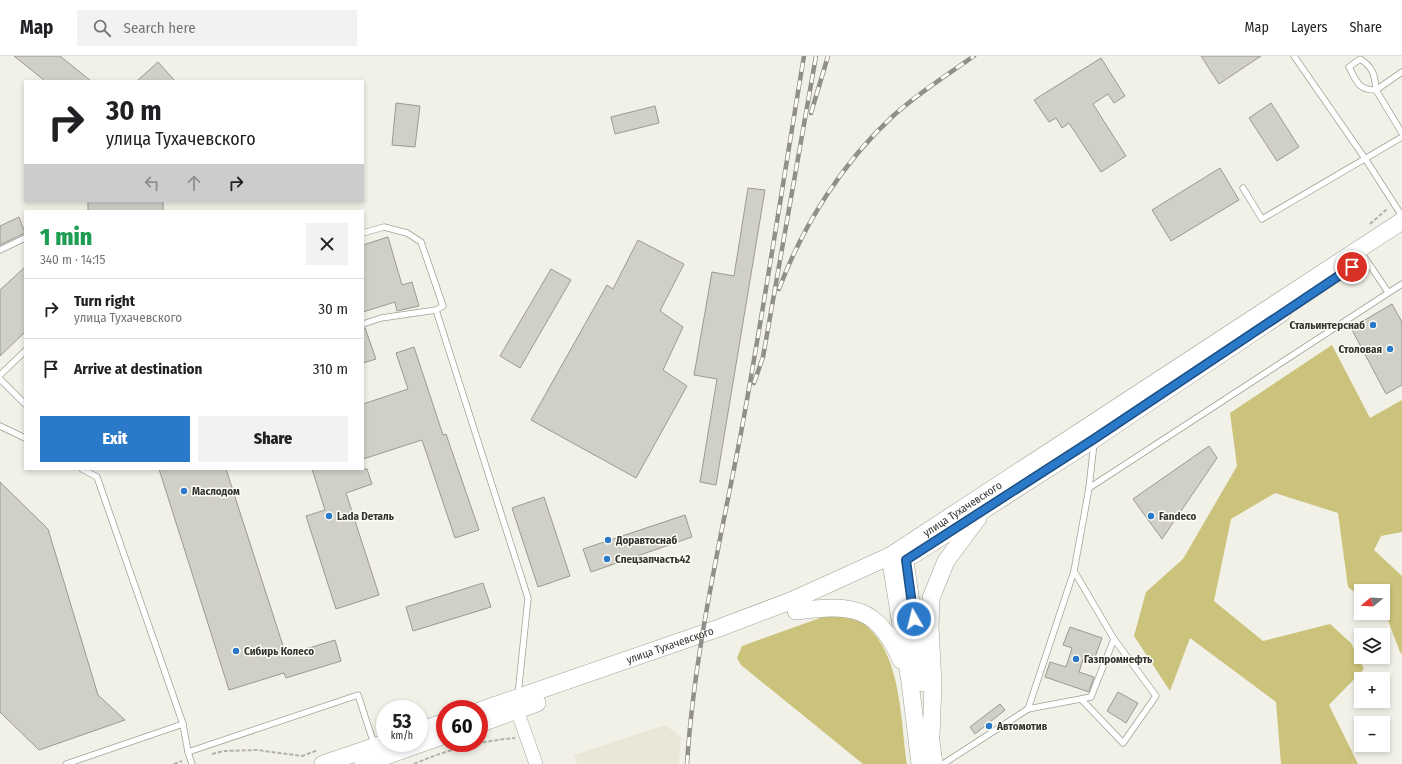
<!DOCTYPE html>
<html lang="en">
<head>
<meta charset="utf-8">
<style>
  :root { --surface:#fff; --page:#f2f2f2; --text:#202124; --muted:#757577; --line:#e0e0e0; --accent:#2b79c9 }
  body { margin:0; font-family:"Fira Sans Condensed",sans-serif; background:var(--page); color:var(--text); height:100vh; display:flex; flex-direction:column; font-size:15px; white-space:nowrap }
  * { box-sizing:border-box; margin:0 }
  p { font-size:13px; color:var(--muted) }
  .icon { flex:none; width:22px; height:22px; fill:none; stroke:currentColor; stroke-width:2; stroke-linecap:round; stroke-linejoin:round }
  .map { position:relative; flex:1; overflow:hidden }
  .details { position:absolute; left:24px; top:154px; width:340px; height:260px; display:flex; flex-direction:column; background:var(--surface); border-radius:0px; box-shadow:0 2px 6px #0003 }
  .details>* { flex:none }
  .hud { position:absolute; left:24px; top:24px; width:340px; height:122px; border-radius:0px; box-shadow:0 2px 6px #0003; background:#fff; color:var(--text); overflow:hidden }
  .needle { width:26px; rotate:252deg }
  .buttons { position:absolute; left:1354px; top:528px; display:grid; gap:8px }
  .buttons a { display:grid; place-items:center; width:36px; height:36px; border-radius:0px; background:var(--surface); box-shadow:0 2px 6px #0003; font-size:20px }
  .speed { position:absolute; left:376px; top:644px; display:flex; gap:8px; font-size:20px; font-weight:700; text-align:center }
  .speed>* { display:grid; place-content:center; width:52px; height:52px; border-radius:50%; background:var(--surface); box-shadow:0 2px 6px #0003; line-height:1 }
  .speed small { font-size:10px; font-weight:400 }
  .speed .limit { border:6px solid #d22; background:#fff; color:#111 }
  .pin { position:absolute; display:grid; place-items:center; width:34px; height:34px; color:#fff; margin:-17px; border:2px solid #fff; border-radius:50%; box-shadow:0 1px 4px #0007 }
  .me { position:absolute; width:44px; margin:-22px; rotate:352deg; stroke-linejoin:round; filter:drop-shadow(0 0 3px #0008) }
  .turn { display:flex; align-items:center; gap:14px; height:84px; padding:0 16px; font-size:18px }
  .turn .icon { width:52px; height:52px; stroke-width:2.5 }
  .turn b { display:block; font-size:28px; line-height:34px }
  .lanes { display:flex; align-items:center; height:38px; padding:0 16px; background:#0003; justify-content:center; gap:20px; direction:ltr }
  .lanes .off { opacity:.35 }
  .round { display:grid; place-items:center; flex:none; width:42px; height:42px; border-radius:0px; background:var(--page) }
  .overview { display:flex; align-items:center; justify-content:space-between; height:68px; padding:0 16px }
  h1 { font-size:24px; font-weight:800; line-height:30px; color:#1e9e55 }
  .cta { display:flex; gap:8px; margin-top:auto; padding:8px 16px }
  .cta a { flex:1; height:46px; border-radius:0px; background:var(--accent); color:#fff; font-size:16px; font-weight:800; line-height:46px; text-align:center }
  .cta a+a { background:var(--page); color:var(--text) }
  ul { padding:0; list-style:none }
  li { display:flex; align-items:center; gap:12px; height:60px; padding:0 16px; border-top:1px solid var(--line) }
  li div { flex:1 }
  li b { display:block; font-size:15px }
  li em { font-style:normal }
  header { display:flex; align-items:center; gap:24px; box-sizing:border-box; height:56px; padding:0 20px; background:var(--surface); border-bottom:1px solid var(--line) }
  header strong { font-size:19px }
  nav { display:flex; gap:22px; margin-inline-start:auto; font-size:14px }
  .search { width:280px; height:36px; background:var(--page); display:flex; align-items:center; gap:10px; box-sizing:border-box; padding:0 14px; border-radius:0px; color:var(--muted); font-size:15px }
  .map>svg:first-child { display:block }
  .built { fill:#e9e7d7 }
  .forest { fill:#cbc37b }
  .building { fill:#d1d0c8; stroke:#9b9a92 }
  .lines { fill:none; stroke-linecap:round; stroke-linejoin:round }
  .service-casing { stroke:#a1a199; stroke-width:7 }
  .tertiary-casing { stroke:#a1a199; stroke-width:14 }
  .primary-casing { stroke:#a1a199; stroke-width:18 }
  .path { stroke:#b1b0a9; stroke-width:2; stroke-dasharray:4 2; stroke-linecap:butt }
  .service { stroke:#fff; stroke-width:5.5 }
  .tertiary { stroke:#fff; stroke-width:13 }
  .primary { stroke:#fff; stroke-width:17 }
  .rail-casing { stroke:#908f8a; stroke-width:4.5 }
  .rail { stroke:#fffef6; stroke-width:3; stroke-dasharray:9; stroke-linecap:butt }
  .route-casing { stroke:#1c4f83; stroke-width:10 }
  .route { stroke:#2b79c9; stroke-width:7 }
  .poi-dot { fill:#2b79c9; stroke:#fffef6; stroke-width:1.5 }
  .labels { text-anchor:middle; dominant-baseline:central; stroke-width:3; stroke-linejoin:round; paint-order:stroke }
  .poi-label { font-size:11px; font-weight:bold; fill:#353431; stroke:#fffef6; text-anchor:start }
  .street-label { font-size:11px; fill:#353431; stroke:#fffef6 }
</style>
</head>
<body>
<header>
<strong>Map</strong>
<div class="search"><svg class="icon" aria-label="search" viewBox="0 0 24 24"><circle cx="10" cy="10" r="6"/><path d="M15 15l6 6"/></svg>Search here</div>
<nav><a>Map</a><a>Layers</a><a>Share</a></nav>
</header>
<div class="map">
<svg width="1402" height="708" viewBox="0 0 1402 708">
  <rect width="100%" height="100%" fill="#f2f1e8"/>
  <polygon class="built" points="665,669 681,681 679,708 577,708 574,699"/>
  <g class="forest">
    <polygon points="1332,289 1370,362 1402,344 1402,476 1381,480 1374,494 1402,520 1402,598 1400,596 1387,562 1381,557 1383,557 1383,535 1361,535 1361,541 1348,531 1338,457 1275,437 1231,463 1214,545 1263,585 1330,568 1351,587 1364,613 1329,649 1358,708 1281,708 1276,646 1190,582 1170,635 1134,580 1146,536 1183,503 1237,410 1230,357"/>
    <path d="M834,557C840,558 848,558 853,561C902,585 900,661 907,708H863L741,609L737,602L742,590Z"/>
  </g>
  <g class="building">
    <polygon points="14,0 60,0 91,25 45,25"/>
    <polygon points="1201,0 1261,0 1219,28"/>
    <polygon points="1101,2 1125,40 1114,47 1108,38 1093,48 1126,100 1101,116 1069,67 1062,72 1056,62 1049,66 1034,44"/>
    <polygon points="158,6 175,25 137,25"/>
    <polygon points="396,47 420,50 415,91 392,89"/>
    <polygon points="1271,47 1299,91 1277,105 1249,62"/>
    <polygon points="655,50 659,67 615,78 611,61"/>
    <polygon points="1220,112 1239,144 1171,185 1152,154"/>
    <polygon points="748,132 765,134 716,429 700,426 717,323 694,319 712,216 734,220"/>
    <rect x="88" y="145" width="75" height="10"/>
    <polygon points="19,161 25,177 0,189 0,170"/>
    <polygon points="388,181 402,229 412,226 419,250 397,255 395,246 363,256 363,189"/>
    <polygon points="638,184 684,208 660,255 683,271 663,314 687,330 636,422 531,364 607,229 613,233"/>
    <polygon points="25,211 25,276 0,300 0,234"/>
    <polygon points="551,213 571,224 520,312 500,300"/>
    <polygon points="1392,248 1402,266 1402,329 1386,338 1351,272"/>
    <polygon points="363,272 365,272 376,303 363,307"/>
    <polygon points="414,291 443,379 446,378 479,474 455,482 422,384 363,403 363,348 408,333 396,297"/>
    <polygon points="1209,390 1217,402 1162,483 1133,443"/>
    <polygon points="159,413 226,413 286,599 335,584 341,605 286,622 284,617 229,634"/>
    <polygon points="312,413 367,413 372,428 346,437 379,539 336,553 306,460 325,454"/>
    <polygon points="0,426 48,473 98,639 125,664 39,694 0,656"/>
    <polygon points="544,441 570,520 538,531 512,452"/>
    <polygon points="685,459 692,481 591,516 583,493"/>
    <polygon points="483,527 491,551 413,575 406,551"/>
    <polygon points="1070,571 1102,582 1095,601 1085,598 1079,616 1094,621 1089,636 1045,621 1050,606 1066,611 1072,592 1063,589"/>
    <polygon points="1118,636 1138,647 1126,667 1107,655"/>
    <polygon points="1000,648 1005,654 975,678 970,671"/>
  </g>
  <g class="lines">
    <defs>
      <g id="service">
        <polyline points="1294,0 1366,104 1402,160"/>
        <path d="M1360,3C1373,11 1375,19 1376,34C1358,34 1357,26 1349,11Z"/>
        <polyline points="1402,16 1376,34 1402,77"/>
        <polyline points="1243,132 1262,163 1402,81"/>
        <polyline points="363,177 384,171 407,177 421,186 443,250 436,254 381,262 363,268"/>
        <polyline points="0,194 25,182"/>
        <polyline points="1365,202 1388,236"/>
        <polyline points="436,254 528,542 518,639"/>
        <polyline points="0,319 25,295"/>
        <polyline points="0,323 25,348"/>
        <polyline points="0,370 25,382"/>
        <polyline points="82,413 97,421 183,668 188,696 192,708"/>
        <polyline points="1089,432 1402,228"/>
        <polyline points="1082,644 1123,687 1156,640 1114,583"/>
        <polyline points="1028,653 1091,641 1114,583 1074,515"/>
        <polyline points="188,696 358,639 374,688"/>
        <polyline points="66,708 183,668"/>
        <polyline points="943,708 1028,653 1074,515 1089,432 1094,387"/>
      </g>
      <polyline id="tertiary" points="517,654 536,708"/>
      <g id="primary">
        <polyline points="903,492 923,627"/>
        <polyline points="913,499 1094,383 1282,257"/>
        <polyline points="890,500 910,626 920,708"/>
        <path d="M796,555C851,548 877,549 901,604"/>
        <path id="s1" d="M479,655L719,572L793,544L890,500L1402,165"/>
        <polyline points="479,668 537,647"/>
        <polyline points="929,670 934,708"/>
        <polyline points="419,675 445,666"/>
        <polyline points="931,680 933,628 930,571 931,542 946,505 978,462"/>
        <polyline points="323,708 385,687"/>
        <polyline points="363,708 445,679"/>
      </g>
    </defs>
    <use href="#service" class="service-casing"/>
    <use href="#tertiary" class="tertiary-casing"/>
    <use href="#primary" class="primary-casing"/>
    <g class="path">
      <polyline points="1370,168 1387,153"/>
      <polyline points="212,698 224,695 257,694 302,700 318,694"/>
      <polyline points="174,708 182,705"/>
      <path d="M414,708C446,694 480,685 515,682"/>
    </g>
    <use href="#service" class="service"/>
    <use href="#tertiary" class="tertiary"/>
    <use href="#primary" class="primary"/>
    <defs>
      <g id="rail">
        <polyline points="811,57 828,0"/>
        <path d="M779,233C803,169 843,106 893,60C918,37 947,19 974,0"/>
        <polyline points="754,327 763,301 816,0"/>
        <path d="M687,708C694,597 720,486 741,377C764,252 783,126 804,0"/>
      </g>
    </defs>
    <use href="#rail" class="rail-casing"/>
    <use href="#rail" class="rail"/>
  </g>
  <g class="lines">
    <defs>
      <polyline id="route" points="914,563 906,504 1094,383 1352,211"/>
    </defs>
    <use href="#route" class="route-casing"/>
    <use href="#route" class="route"/>
  </g>
  <g class="poi-dot">
    <circle cx="1373" cy="269" r="4"/>
    <circle cx="1390" cy="293" r="4"/>
    <circle cx="184" cy="435" r="4"/>
    <circle cx="329" cy="460" r="4"/>
    <circle cx="1151" cy="460" r="4"/>
    <circle cx="608" cy="484" r="4"/>
    <circle cx="607" cy="503" r="4"/>
    <circle cx="236" cy="595" r="4"/>
    <circle cx="1076" cy="603" r="4"/>
    <circle cx="989" cy="670" r="4"/>
  </g>
  <g class="labels">
    <g class="poi-label">
      <text x="1365" y="269" text-anchor="end">Стальинтерснаб</text>
      <text x="1382" y="293" text-anchor="end">Столовая</text>
      <text x="192" y="435">Маслодом</text>
      <text x="337" y="460">Lada Dеталь</text>
      <text x="1159" y="460">Fandeco</text>
      <text x="616" y="484">Доравтоснаб</text>
      <text x="615" y="503">Спецзапчасть42</text>
      <text x="244" y="595">Сибирь Колесо</text>
      <text x="1084" y="603">Газпромнефть</text>
      <text x="997" y="670">Автомотив</text>
    </g>
    <g class="street-label">
      <text stroke="none"><textPath href="#s1" startOffset="526">улица Тухачевского</textPath></text>
      <text stroke="none"><textPath href="#s1" startOffset="202">улица Тухачевского</textPath></text>
    </g>
  </g>
</svg>
<div class="buttons">
<a><svg class="needle" viewBox="-14 -14 28 28"><path d="M0-13l5 13h-10z" fill="#e53935"/><path d="M0 13l5-13h-10z" fill="#757577"/></svg></a>
<a><svg class="icon" aria-label="layers" viewBox="0 0 24 24"><path d="M12 4l9 5-9 5-9-5zM3 14l9 5 9-5"/></svg></a>
<a>+</a>
<a>−</a>
</div>
<div class="speed"><div>53<small>km/h</small></div><div class="limit">60</div></div>
<div class="pin" style="left:1352px;top:211px;background:#d93025"><svg class="icon" aria-label="arrive" viewBox="0 0 24 24"><path d="M6 21V4h12l-3 4 3 4H6"/></svg></div>
<svg class="me" style="left:914px;top:563px" viewBox="-20 -20 40 40"><circle r="17" fill="#2b79c9" stroke="#fff" stroke-width="3"/><path d="M0-11L8 9 0 5-8 9z" fill="#fff"/></svg>
<div class="hud">
<div class="turn"><svg class="icon" aria-label="right" viewBox="0 0 24 24"><path d="M7 20v-9h11M14 6l5 5-5 5"/></svg><div><b>30 m</b>улица Тухачевского</div></div>
<div class="lanes"><svg class="icon off" aria-label="left" viewBox="0 0 24 24"><path d="M17 20v-9H6M10 6l-5 5 5 5"/></svg><svg class="icon off" aria-label="ahead" viewBox="0 0 24 24"><path d="M12 20V5M6 11l6-6 6 6"/></svg><svg class="icon" aria-label="right" viewBox="0 0 24 24"><path d="M7 20v-9h11M14 6l5 5-5 5"/></svg></div>
</div>
<section class="details">
<div class="overview"><div><h1>1 min</h1><p>340 m · 14:15</p></div><a class="round"><svg class="icon" aria-label="close" viewBox="0 0 24 24"><path d="M6 6l12 12M18 6L6 18"/></svg></a></div>
<ul>
<li><svg class="icon" aria-label="right" viewBox="0 0 24 24"><path d="M7 20v-9h11M14 6l5 5-5 5"/></svg><div><b>Turn right</b><p>улица Тухачевского</p></div><em>30 m</em></li>
<li><svg class="icon" aria-label="arrive" viewBox="0 0 24 24"><path d="M6 21V4h12l-3 4 3 4H6"/></svg><div><b>Arrive at destination</b></div><em>310 m</em></li>
</ul>
<div class="cta"><a>Exit</a><a>Share</a></div>
</section>
</div>
</body>
</html>
